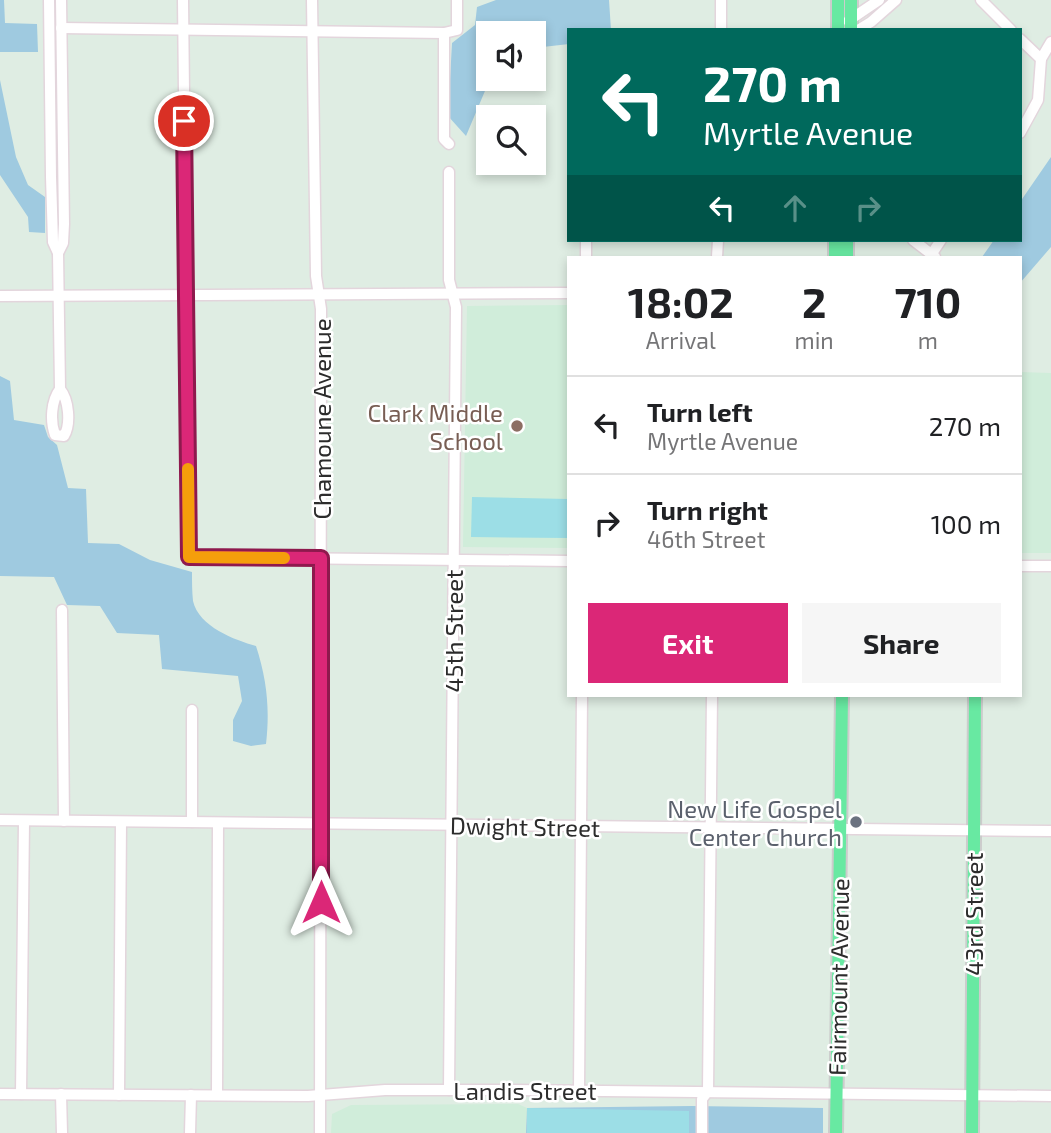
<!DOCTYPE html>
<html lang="en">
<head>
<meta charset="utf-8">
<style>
  :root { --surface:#fff; --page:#f6f6f6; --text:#202124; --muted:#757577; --line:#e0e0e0; --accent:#db2777 }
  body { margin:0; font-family:"Exo 2",sans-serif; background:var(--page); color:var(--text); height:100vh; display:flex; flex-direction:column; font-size:26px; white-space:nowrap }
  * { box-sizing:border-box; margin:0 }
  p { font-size:23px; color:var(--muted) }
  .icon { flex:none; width:38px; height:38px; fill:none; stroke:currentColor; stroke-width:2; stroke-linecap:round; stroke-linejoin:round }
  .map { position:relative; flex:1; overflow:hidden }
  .panel { position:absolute; left:567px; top:256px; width:455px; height:441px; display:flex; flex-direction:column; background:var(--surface); border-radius:0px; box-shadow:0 4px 10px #0003 }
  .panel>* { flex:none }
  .guide { position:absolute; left:567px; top:28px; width:455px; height:214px; border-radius:0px; box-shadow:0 4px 10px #0003; background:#00695c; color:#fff; overflow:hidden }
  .buttons { position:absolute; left:476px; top:21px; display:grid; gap:14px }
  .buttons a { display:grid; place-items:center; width:70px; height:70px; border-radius:0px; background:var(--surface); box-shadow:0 4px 10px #0003; font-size:35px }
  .pin { position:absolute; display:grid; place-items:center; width:60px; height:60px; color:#fff; margin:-30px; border:4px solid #fff; border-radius:50%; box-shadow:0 2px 7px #0007 }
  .me { position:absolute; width:77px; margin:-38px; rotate:0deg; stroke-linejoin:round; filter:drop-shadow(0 0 5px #0008) }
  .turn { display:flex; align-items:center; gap:24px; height:147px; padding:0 21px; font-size:32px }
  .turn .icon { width:91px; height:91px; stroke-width:2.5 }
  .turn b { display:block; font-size:49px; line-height:60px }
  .lanes { display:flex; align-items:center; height:66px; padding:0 21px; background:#0003; justify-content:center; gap:35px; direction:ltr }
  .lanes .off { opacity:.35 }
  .eta { display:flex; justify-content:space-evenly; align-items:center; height:119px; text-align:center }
  .eta b { font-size:42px; font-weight:700; line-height:49px }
  .action { display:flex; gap:14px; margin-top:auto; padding:14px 21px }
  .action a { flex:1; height:80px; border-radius:0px; background:var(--accent); color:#fff; font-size:28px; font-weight:700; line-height:80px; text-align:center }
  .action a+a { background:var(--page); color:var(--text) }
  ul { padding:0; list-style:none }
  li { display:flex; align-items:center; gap:21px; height:98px; padding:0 21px; border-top:2px solid var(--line) }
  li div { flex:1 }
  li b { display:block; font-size:26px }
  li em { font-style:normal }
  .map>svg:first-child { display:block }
  .education { fill:#d0edda }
  .green { fill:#9fcae0 }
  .pitch { fill:#9cdee6 }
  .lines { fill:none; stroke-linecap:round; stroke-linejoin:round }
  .minor-casing { stroke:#e3d5dc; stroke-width:13 }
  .major-casing { stroke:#ccc; stroke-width:16 }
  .minor { stroke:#fff; stroke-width:10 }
  .major { stroke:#68e9a2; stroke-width:12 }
  .route-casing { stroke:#8e194d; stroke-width:18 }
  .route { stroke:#db2777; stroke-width:12 }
  .slow { stroke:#f59e0b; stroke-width:12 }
  .education-dot { fill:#8d6e63; stroke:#fff; stroke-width:2.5 }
  .worship-dot { fill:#6b7280; stroke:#fff; stroke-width:2.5 }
  .labels { text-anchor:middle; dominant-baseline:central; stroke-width:5; stroke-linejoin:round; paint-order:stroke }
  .education-label { font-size:24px; fill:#785e54; stroke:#fff; text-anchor:end }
  .street-label { font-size:24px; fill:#2c2c2c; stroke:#fff }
  .worship-label { font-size:24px; fill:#5b616d; stroke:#fff; text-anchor:end }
</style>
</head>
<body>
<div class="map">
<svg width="1051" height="1133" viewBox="0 0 1051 1133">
  <rect width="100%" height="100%" fill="#dfede3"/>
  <g class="education">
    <polygon points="569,305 569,548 463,547 467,306"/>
    <polygon points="1020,372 1051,373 1051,553 1020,553"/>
    <polygon points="518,1104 527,1108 526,1133 331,1133 332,1114 351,1105"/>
  </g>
  <g class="green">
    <polygon points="0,0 4,0 5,23 37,24 38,52 0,52"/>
    <polygon points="496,0 609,0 611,30 569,30 569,44 534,48 534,33 488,33 490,79 466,136 448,116 452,43 475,25 477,7"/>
    <polygon points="0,80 16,157 28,185 45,197 45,233 29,232 28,217 0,175"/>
    <polygon points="1051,157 1051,247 1020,283 1020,257 982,257 994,240 1020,240 1020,202"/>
    <path d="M0,376L10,381L14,420L44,425L48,437L57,445L68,488L86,489L88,543L119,544L150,560L192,572C192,582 192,592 193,601C199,627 235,640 256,646C267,680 270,709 266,744L251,746L233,741V720L242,701L238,676L162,669L159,635L117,633L100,606L67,605L54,577L0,576Z"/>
    <polygon points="692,1106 823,1108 823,1133 526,1133 527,1108"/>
  </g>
  <g class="pitch">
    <polygon points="472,497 569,499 569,538 471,537"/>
    <polygon points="527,1108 689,1111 689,1133 527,1133"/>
  </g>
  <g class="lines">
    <defs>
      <g id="minor">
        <path d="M49,0L51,177L53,242L58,253L60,389C69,400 71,424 64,436L55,435C50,421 51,401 60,389"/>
        <polyline points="183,0 189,557 569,561"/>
        <polyline points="312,0 316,276 321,309 320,1133"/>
        <polyline points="981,0 1011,30"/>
        <polyline points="848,21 879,0"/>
        <polyline points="61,28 444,33 457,30 457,0"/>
        <polyline points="721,30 721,0"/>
        <polyline points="858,30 871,22 896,0"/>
        <polyline points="444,33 444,139 449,144"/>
        <polyline points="1020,39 1041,59"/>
        <polyline points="1020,133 1038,100 1041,59 1051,42"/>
        <polyline points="586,240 586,257"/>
        <polyline points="913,240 935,257"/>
        <polyline points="58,253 63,243 64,224 61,0"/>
        <polyline points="931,255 941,240"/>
        <polyline points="717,257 718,240"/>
        <polyline points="0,296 569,293"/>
        <polyline points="1020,566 1051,566"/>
        <polyline points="62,610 64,821"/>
        <polyline points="192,710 192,822"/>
        <polyline points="0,820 1051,831"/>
        <polyline points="449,1090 456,307 449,280 449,172"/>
        <polyline points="579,1090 582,695"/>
        <polyline points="0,1094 308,1096 385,1090 513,1090 1051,1096"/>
        <polyline points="21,1094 24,821"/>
        <polyline points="61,1094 62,1133"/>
        <polyline points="119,1095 121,822"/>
        <polyline points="217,1095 218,823"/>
        <polyline points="190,1133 191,1095"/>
        <polyline points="702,1133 702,1099 708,1091 712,695"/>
      </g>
      <g id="major">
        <polyline points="838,30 838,0"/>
        <polyline points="851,30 851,0"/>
        <polyline points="835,257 835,240"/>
        <polyline points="847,257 847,240"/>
        <polyline points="836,1133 842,695"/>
        <polyline points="972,1133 975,695"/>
      </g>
    </defs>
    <use href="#minor" class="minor-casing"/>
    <use href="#major" class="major-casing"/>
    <use href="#minor" class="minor"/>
    <use href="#major" class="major"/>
  </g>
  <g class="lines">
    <defs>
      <polyline id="route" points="184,121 189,557 321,558 321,902"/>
    </defs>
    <use href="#route" class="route-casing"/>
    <use href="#route" class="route"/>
    <polyline class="slow" points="188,469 189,557 284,558"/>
  </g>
  <circle class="education-dot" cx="517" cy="426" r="7"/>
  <circle class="worship-dot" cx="856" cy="822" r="7"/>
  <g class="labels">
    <g class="education-label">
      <text x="503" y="412">Clark Middle<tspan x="503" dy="28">School</tspan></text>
    </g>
    <g class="street-label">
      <text transform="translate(321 419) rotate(-90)">Chamoune Avenue</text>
      <text transform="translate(453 631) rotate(-90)">45th Street</text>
      <text transform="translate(525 826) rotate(1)">Dwight Street</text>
      <text transform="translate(973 914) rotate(-90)">43rd Street</text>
      <text transform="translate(838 977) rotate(-89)">Fairmount Avenue</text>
      <text x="525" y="1090">Landis Street</text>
    </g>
    <g class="worship-label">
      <text x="842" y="808">New Life Gospel<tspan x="842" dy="28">Center Church</tspan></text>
    </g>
  </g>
</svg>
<div class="buttons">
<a><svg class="icon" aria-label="sound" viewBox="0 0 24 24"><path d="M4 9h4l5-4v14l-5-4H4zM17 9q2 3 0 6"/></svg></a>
<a><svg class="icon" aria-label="search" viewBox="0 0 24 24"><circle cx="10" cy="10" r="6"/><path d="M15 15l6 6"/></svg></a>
</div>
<div class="pin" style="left:184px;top:121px;background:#d93025"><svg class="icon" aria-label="arrive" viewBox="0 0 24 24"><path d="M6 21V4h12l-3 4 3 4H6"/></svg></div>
<svg class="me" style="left:321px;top:902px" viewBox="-20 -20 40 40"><path d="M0-17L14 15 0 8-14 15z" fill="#db2777" stroke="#fff" stroke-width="4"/></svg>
<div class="guide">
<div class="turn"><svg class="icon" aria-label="left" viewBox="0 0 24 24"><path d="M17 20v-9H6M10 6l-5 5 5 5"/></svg><div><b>270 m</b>Myrtle Avenue</div></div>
<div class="lanes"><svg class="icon" aria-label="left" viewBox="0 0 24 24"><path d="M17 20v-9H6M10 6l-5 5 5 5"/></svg><svg class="icon off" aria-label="ahead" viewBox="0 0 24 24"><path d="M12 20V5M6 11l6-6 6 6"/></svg><svg class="icon off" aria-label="right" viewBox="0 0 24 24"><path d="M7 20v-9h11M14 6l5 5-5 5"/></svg></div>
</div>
<section class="panel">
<div class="eta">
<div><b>18:02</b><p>Arrival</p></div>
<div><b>2</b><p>min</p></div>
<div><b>710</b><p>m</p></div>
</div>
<ul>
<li><svg class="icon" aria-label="left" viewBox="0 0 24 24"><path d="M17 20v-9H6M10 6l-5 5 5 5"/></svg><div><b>Turn left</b><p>Myrtle Avenue</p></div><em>270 m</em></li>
<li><svg class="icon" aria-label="right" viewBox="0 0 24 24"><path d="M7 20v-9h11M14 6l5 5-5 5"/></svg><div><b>Turn right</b><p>46th Street</p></div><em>100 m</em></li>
</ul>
<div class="action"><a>Exit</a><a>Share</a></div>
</section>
</div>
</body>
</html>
